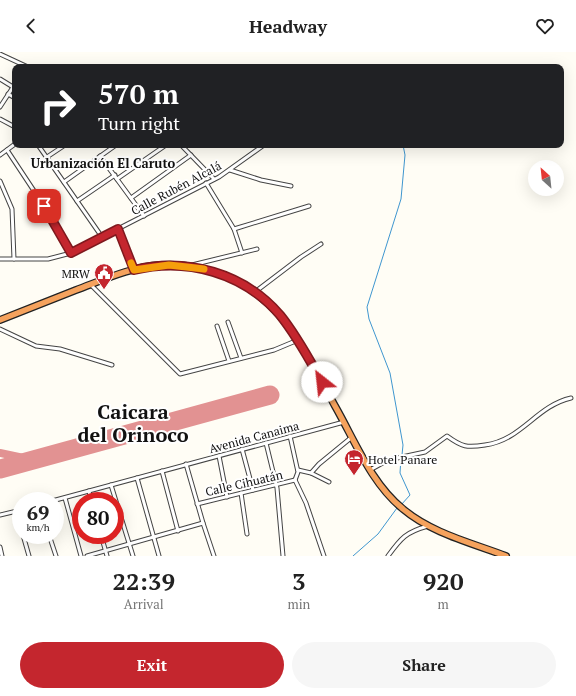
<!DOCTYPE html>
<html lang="en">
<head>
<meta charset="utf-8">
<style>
  :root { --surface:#fff; --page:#f6f6f6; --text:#222; --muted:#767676; --accent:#c4262e }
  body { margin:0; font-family:"PT Serif",serif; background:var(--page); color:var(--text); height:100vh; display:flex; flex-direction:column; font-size:15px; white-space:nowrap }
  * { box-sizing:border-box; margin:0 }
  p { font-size:13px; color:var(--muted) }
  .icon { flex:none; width:22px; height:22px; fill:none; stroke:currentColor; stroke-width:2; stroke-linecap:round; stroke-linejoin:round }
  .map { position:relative; height:504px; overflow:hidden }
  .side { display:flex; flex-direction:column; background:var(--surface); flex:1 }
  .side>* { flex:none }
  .guide { position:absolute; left:12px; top:12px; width:552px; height:84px; border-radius:8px; box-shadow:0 4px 16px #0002; background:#202124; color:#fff; overflow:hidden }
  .needle { width:26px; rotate:333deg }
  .fabs { position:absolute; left:528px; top:108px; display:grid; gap:8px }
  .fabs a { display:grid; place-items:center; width:36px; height:36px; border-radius:50%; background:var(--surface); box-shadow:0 4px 16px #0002; font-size:20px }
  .speed { position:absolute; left:12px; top:440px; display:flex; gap:8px; font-size:20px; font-weight:700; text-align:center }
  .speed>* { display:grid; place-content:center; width:52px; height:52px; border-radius:50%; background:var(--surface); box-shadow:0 4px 16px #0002; line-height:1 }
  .speed small { font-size:10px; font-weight:400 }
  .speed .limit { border:6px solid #d22; background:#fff; color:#111 }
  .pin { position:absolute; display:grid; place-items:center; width:34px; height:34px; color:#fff; margin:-17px; border-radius:8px; box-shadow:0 2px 6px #0006 }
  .me { position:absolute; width:44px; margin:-22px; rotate:331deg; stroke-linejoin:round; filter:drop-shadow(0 0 3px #0008) }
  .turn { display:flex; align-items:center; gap:14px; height:84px; padding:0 20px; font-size:18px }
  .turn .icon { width:52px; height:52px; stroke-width:2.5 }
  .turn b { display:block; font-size:28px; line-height:34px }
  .eta { display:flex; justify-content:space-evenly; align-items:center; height:68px; text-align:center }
  .eta b { font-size:24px; font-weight:700; line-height:28px }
  .action { display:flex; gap:8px; margin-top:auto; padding:8px 20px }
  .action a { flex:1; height:46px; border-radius:24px; background:var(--accent); color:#fff; font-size:16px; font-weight:700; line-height:46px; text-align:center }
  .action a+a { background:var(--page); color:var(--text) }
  header { display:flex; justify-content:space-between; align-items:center; height:52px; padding:0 20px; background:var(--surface); font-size:18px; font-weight:700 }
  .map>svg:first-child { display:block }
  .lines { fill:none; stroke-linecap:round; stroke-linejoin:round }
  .stream { stroke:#3f96cf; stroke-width:1 }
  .taxiway { stroke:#e29292; stroke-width:8 }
  .runway { stroke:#e29292; stroke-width:19 }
  .street-casing { stroke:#444; stroke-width:5 }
  .highway-casing { stroke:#222; stroke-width:8 }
  .street { stroke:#fff; stroke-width:3 }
  .highway { stroke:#f5a25d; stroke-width:5.5 }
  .route-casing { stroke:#7f191e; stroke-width:10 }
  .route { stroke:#c4262e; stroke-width:7 }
  .slow { stroke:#f59e0b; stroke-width:7 }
  .labels { text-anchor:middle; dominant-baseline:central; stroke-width:4; stroke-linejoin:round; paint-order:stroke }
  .street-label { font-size:12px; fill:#111; stroke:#fff }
  .poi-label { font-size:12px; fill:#111; stroke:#fff; text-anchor:end }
  .neighbourhood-label { font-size:13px; font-weight:bold; fill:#111; stroke:#fff }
  .town-label { font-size:20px; font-weight:bold; fill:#111; stroke:#fff }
</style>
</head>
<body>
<header><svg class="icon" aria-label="back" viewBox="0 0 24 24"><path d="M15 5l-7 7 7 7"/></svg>Headway<svg class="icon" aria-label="heart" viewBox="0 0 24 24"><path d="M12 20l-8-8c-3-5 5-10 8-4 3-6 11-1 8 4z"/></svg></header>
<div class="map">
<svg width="576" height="504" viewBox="0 0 576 504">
  <rect width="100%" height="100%" fill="#fffdf5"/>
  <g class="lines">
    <g class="stream">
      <polyline points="402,403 403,393 390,321 369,267 367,255 401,147 405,103 403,93"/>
      <polyline points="401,453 410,443 400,421 401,406"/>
      <polyline points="353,504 378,482 397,456"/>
    </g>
    <polyline class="taxiway" points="0,401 33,408"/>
    <polyline class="runway" points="0,417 270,343"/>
    <defs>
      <g id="street">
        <polyline points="0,2 28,15"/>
        <polyline points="0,27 13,35"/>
        <polyline points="8,42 15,46"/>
        <polyline points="0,55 15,32"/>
        <polyline points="0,67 15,75"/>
        <polyline points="38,93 102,185"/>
        <polyline points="181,93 214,127"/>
        <polyline points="7,98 44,154 71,201"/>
        <polyline points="0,103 15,92"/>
        <polyline points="100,104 144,164"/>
        <polyline points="47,105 65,93"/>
        <polyline points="230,118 261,128 291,134"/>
        <polyline points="117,127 166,93"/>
        <polyline points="0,129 12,157 14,207"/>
        <polyline points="64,130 116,93"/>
        <polyline points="206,131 234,177 242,201"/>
        <polyline points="131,146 191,103"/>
        <polyline points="77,149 115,123"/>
        <polyline points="118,177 134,218"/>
        <polyline points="234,177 309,154"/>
        <polyline points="0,207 48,207 71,201 219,125 264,93"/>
        <polyline points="192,213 257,197"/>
        <polyline points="91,233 180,322 274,298 298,288"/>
        <polyline points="255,240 301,205 321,192"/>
        <polyline points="228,270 241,306"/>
        <polyline points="217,274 229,309"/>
        <polyline points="0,277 36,294 60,297 112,313"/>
        <polyline points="290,384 298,420 295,428"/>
        <polyline points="266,391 277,436 283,504"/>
        <polyline points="242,397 253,438"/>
        <polyline points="219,404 227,445"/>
        <polyline points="186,412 203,471 214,504"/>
        <polyline points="298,418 311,421 329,430"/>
        <path d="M370,418L388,408L425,400L447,384C462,395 467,396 485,393C522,388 536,354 571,346"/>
        <polyline points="162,419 178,479"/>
        <polyline points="311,421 319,412 352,385"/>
        <polyline points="137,426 159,504"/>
        <polyline points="295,428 306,451 324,504"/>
        <polyline points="111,433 133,504"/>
        <polyline points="89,439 91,449"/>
        <polyline points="241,441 247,482"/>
        <polyline points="65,446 81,504"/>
        <polyline points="52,449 344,370"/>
        <polyline points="197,452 295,428"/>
        <polyline points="16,459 21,478"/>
        <polyline points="0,463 21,458"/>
        <polyline points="23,483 29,504"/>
        <polyline points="49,483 56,504"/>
        <polyline points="101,483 107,504"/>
        <polyline points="0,495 2,504"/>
        <polyline points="87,504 203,471"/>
        <path d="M388,504C401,486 406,480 428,474"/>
      </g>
      <path id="highway" d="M0,268C25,258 51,248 76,238C103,228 131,215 160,213C205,210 250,229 279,263C302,290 318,323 335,354C355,389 371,431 403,457C431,481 472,491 506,504"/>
    </defs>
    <use href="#street" class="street-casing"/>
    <use href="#highway" class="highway-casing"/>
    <use href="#street" class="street"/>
    <use href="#highway" class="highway"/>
  </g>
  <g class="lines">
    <defs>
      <path id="route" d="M44,154L71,201L118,177L134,218C187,205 244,221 280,263C297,284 309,307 322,330"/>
    </defs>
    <use href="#route" class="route-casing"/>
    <use href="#route" class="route"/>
    <polyline class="slow" points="131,211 134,218 169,213 204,217"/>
  </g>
  <defs>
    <symbol id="civic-pin" viewBox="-11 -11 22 30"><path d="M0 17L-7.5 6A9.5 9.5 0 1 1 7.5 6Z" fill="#c4262e" stroke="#fff"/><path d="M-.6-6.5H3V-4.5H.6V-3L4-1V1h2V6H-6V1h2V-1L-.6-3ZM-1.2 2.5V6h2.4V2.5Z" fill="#fff"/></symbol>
    <symbol id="hotel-pin" viewBox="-11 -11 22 30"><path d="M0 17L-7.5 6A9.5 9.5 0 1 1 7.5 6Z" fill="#c4262e" stroke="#fff"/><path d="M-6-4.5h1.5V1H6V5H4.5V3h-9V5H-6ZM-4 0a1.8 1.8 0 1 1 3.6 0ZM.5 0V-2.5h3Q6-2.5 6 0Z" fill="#fff"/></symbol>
  </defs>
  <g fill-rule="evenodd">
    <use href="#civic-pin" x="93" y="210" width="22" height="30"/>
    <use href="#hotel-pin" x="343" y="396" width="22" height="30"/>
  </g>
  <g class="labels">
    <g class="street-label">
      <text transform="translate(176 136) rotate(-28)">Calle Rubén Alcalá</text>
      <text transform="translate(254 385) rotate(-15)">Avenida Canaima</text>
      <text transform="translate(244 431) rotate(-13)">Calle Cihuatán</text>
    </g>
    <g class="poi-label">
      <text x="90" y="221">MRW</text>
      <text x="368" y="407" text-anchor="start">Hotel Panare</text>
    </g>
    <g class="neighbourhood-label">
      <text x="103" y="111">Urbanización El Caruto</text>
    </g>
    <g class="town-label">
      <text x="133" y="359">Caicara<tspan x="133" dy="23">del Orinoco</tspan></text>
    </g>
  </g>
</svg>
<div class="fabs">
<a><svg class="needle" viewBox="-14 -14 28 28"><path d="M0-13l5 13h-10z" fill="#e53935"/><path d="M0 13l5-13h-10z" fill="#767676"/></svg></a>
</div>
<div class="speed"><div>69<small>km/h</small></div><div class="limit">80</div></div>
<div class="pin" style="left:44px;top:154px;background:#d93025"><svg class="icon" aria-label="arrive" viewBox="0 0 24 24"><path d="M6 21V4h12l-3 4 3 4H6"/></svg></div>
<svg class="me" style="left:322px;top:330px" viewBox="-20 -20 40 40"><circle r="19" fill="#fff"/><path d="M0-13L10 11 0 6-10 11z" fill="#c4262e"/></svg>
<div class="guide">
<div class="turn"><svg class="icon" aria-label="right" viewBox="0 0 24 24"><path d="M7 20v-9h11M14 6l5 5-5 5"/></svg><div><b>570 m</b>Turn right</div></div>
</div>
</div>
<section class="side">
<div class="eta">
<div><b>22:39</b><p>Arrival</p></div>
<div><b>3</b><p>min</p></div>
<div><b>920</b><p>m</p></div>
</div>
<div class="action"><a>Exit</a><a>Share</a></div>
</section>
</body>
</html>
